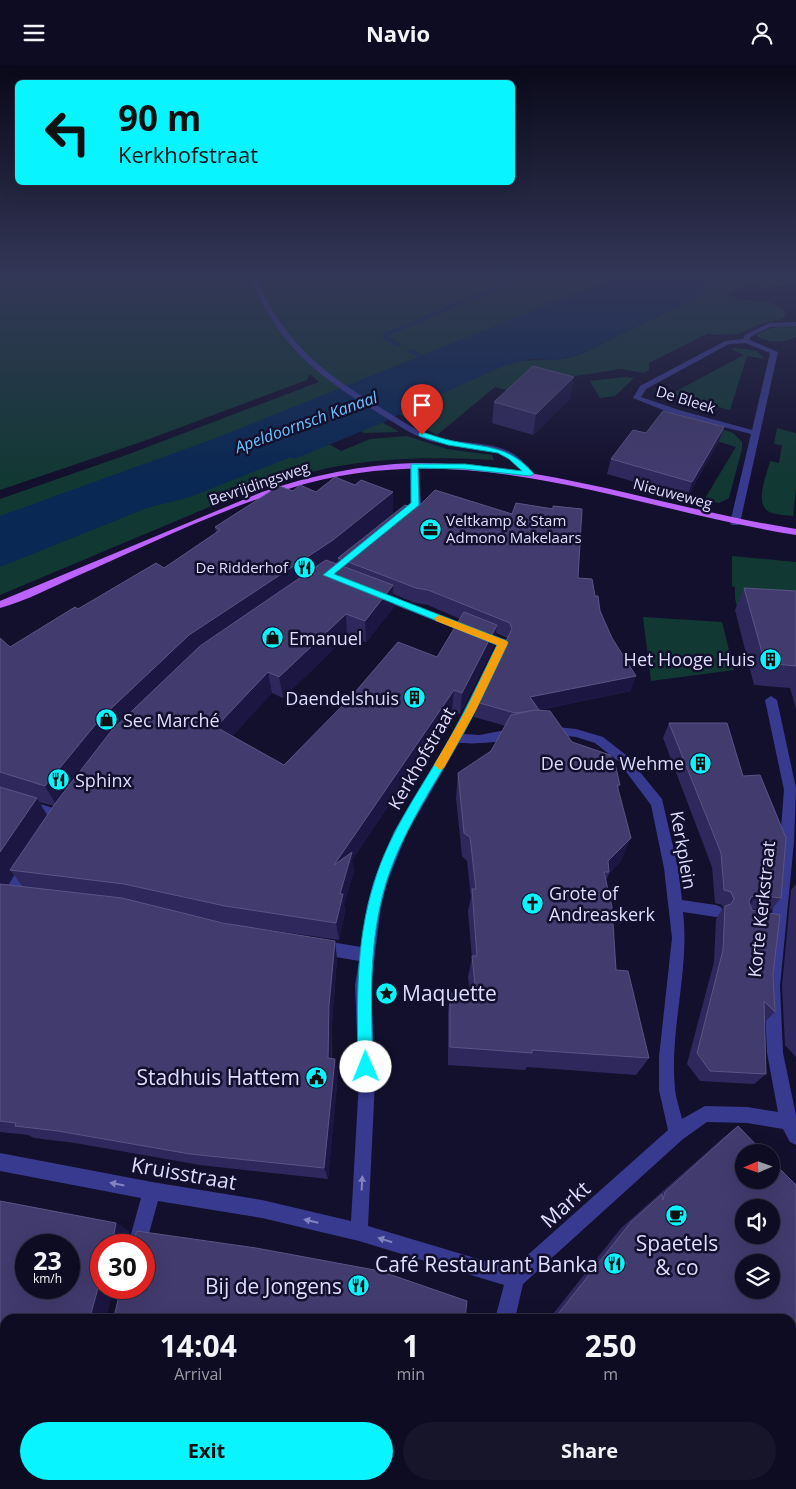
<!DOCTYPE html>
<html lang="en">
<head>
<meta charset="utf-8">
<style>
  :root { --surface:#0e0c22; --page:#17152a; --text:#f1f3f6; --muted:#9b9ba5; --line:#2e2c40; --accent:#08f5ff }
  body { margin:0; font-family:"Open Sans",sans-serif; background:var(--page); color:var(--text); height:100vh; display:flex; flex-direction:column; font-size:19px; white-space:nowrap }
  * { box-sizing:border-box; margin:0 }
  p { font-size:16px; color:var(--muted) }
  .icon { flex:none; width:28px; height:28px; fill:none; stroke:currentColor; stroke-width:2; stroke-linecap:round; stroke-linejoin:round }
  .map { position:relative; flex:1; overflow:hidden }
  .side { position:absolute; left:0px; top:1249px; width:796px; height:176px; display:flex; flex-direction:column; background:var(--surface); border-radius:15px 15px 0 0; box-shadow:0 5px 20px #0002,0 0 0 1px var(--line) }
  .side>* { flex:none }
  .hud { position:absolute; left:15px; top:15px; width:500px; height:105px; border-radius:8px; box-shadow:0 5px 20px #0002,0 0 0 1px var(--line); background:#08f5ff; color:#111; overflow:hidden }
  .needle { width:32px; rotate:268deg }
  .tools { position:absolute; left:735px; top:1079px; display:grid; gap:10px }
  .tools a { display:grid; place-items:center; width:45px; height:45px; border-radius:50%; background:var(--surface); box-shadow:0 5px 20px #0002,0 0 0 1px var(--line); font-size:25px }
  .speed { position:absolute; left:15px; top:1169px; display:flex; gap:10px; font-size:25px; font-weight:700; text-align:center }
  .speed>* { display:grid; place-content:center; width:65px; height:65px; border-radius:50%; background:var(--surface); box-shadow:0 5px 20px #0002,0 0 0 1px var(--line); line-height:1 }
  .speed small { font-size:12px; font-weight:400 }
  .speed .limit { border:8px solid #d22; background:#fff; color:#111 }
  .pin { position:absolute; display:grid; place-items:center; width:42px; height:42px; color:#fff; margin:-51px -21px; border-radius:50% 50% 50% 0; rotate:-45deg; box-shadow:0 0 5px #0007 }
  .pin .icon { rotate:45deg }
  .me { position:absolute; width:55px; margin:-28px; rotate:359deg; stroke-linejoin:round; filter:drop-shadow(0 0 4px #0008) }
  .turn { display:flex; align-items:center; gap:18px; height:105px; padding:0 20px; font-size:22px }
  .turn .icon { width:65px; height:65px; stroke-width:2.5 }
  .turn b { display:block; font-size:35px; line-height:42px }
  .eta { display:flex; justify-content:space-evenly; align-items:center; height:85px; text-align:center }
  .eta b { font-size:30px; font-weight:700; line-height:35px }
  .button { display:flex; gap:10px; margin-top:auto; padding:10px 20px }
  .button a { flex:1; height:58px; border-radius:30px; background:var(--accent); color:#111; font-size:20px; font-weight:700; line-height:58px; text-align:center }
  .button a+a { background:var(--page); color:var(--text) }
  header { display:flex; justify-content:space-between; align-items:center; height:65px; padding:0 20px; background:var(--surface); font-size:22px; font-weight:700 }
  .map>svg:first-child { display:block }
  .green { fill:#123834; fill-rule:evenodd }
  .water { fill:#092853 }
  .lines { fill:none; stroke-linecap:round; stroke-linejoin:round }
  .stream { fill:#092853; fill-rule:evenodd }
  .minor { fill:#383a8f; fill-rule:evenodd }
  .major { fill:#bc63ff; fill-rule:evenodd }
  .wall { fill:#2f285c; fill-rule:evenodd }
  .shaded-wall { fill:#1c1642 }
  .building { fill:#423b6e; stroke:#5a5484; fill-rule:evenodd }
  .oneway { fill:#8383c1 }
  .route { fill:#08f5ff; stroke:#059fa6 }
  .slow { fill:#f59e0b }
  .labels { text-anchor:middle; dominant-baseline:central; stroke-width:5; stroke-linejoin:round; paint-order:stroke }
  .far-street-label { font-size:15px; fill:#dedcff; stroke:#13102d }
  .far-poi-label { font-size:15px; fill:#dedcff; stroke:#13102d; text-anchor:start }
  .far-water-label { font-size:16px; font-style:italic; fill:#6ac3ff; stroke:#13102d }
  .poi-label { font-size:18px; fill:#dedcff; stroke:#13102d; text-anchor:start }
  .street-label { font-size:18px; fill:#dedcff; stroke:#13102d }
  .near-poi-label { font-size:21px; fill:#dedcff; stroke:#13102d; text-anchor:end }
  .near-street-label { font-size:21px; fill:#dedcff; stroke:#13102d }
</style>
</head>
<body>
<header><svg class="icon" aria-label="menu" viewBox="0 0 24 24"><path d="M4 6h16M4 12h16M4 18h16"/></svg>Navio<svg class="icon" aria-label="person" viewBox="0 0 24 24"><circle cx="12" cy="8" r="4"/><path d="M4 21q1-7 8-7t8 7"/></svg></header>
<div class="map">
<svg width="796" height="1424" viewBox="0 0 796 1424">
  <rect width="100%" height="100%" fill="#13102d"/>
  <g class="green">
    <path d="M0,212H796V218L765,223L752,218L727,229L742,235L768,237L783,244L786,250L782,254L758,260L738,269L715,270L709,268L649,298V305L644,308L621,304L569,312L518,328L495,322L437,370L399,349L382,357L399,367L364,368L361,366L329,379L341,386L370,374L407,371L447,384L492,390L494,395C439,392 383,392 328,403C271,416 218,438 164,461C109,484 55,507 0,530V434L129,389L319,317L310,309L307,315L144,376L0,425ZM686,237L579,290L563,294L520,296Z"/>
    <path d="M796,261V272C784,279 768,278 756,271C765,262 784,260 796,261Z"/>
    <polygon points="737,283 757,286 765,294 747,291 730,345 675,331 670,338 656,331 654,326 657,323 671,329 744,290 731,284"/>
    <polygon points="624,312 634,313 615,331 600,333 590,316"/>
    <polygon points="718,363 733,368 742,377 742,384 729,433 719,438 704,435 736,382 710,374"/>
    <path d="M777,363L796,368V423L793,451C786,450 779,450 772,448C752,442 767,410 770,396L779,398L782,380L774,379Z"/>
    <polygon points="732,491 796,497 796,563 741,560 735,533 735,522 732,521"/>
    <polygon points="643,552 722,557 734,605 651,616"/>
  </g>
  <polygon class="water" points="617,212 719,212 711,216 701,228 686,237 579,290 553,295 529,294 504,301 423,337 382,358 294,394 291,392 190,432 147,443 0,502 0,451 216,373"/>
  <g class="lines">
    <g class="stream">
      <polygon points="518,212 526,212 387,271 401,279 401,281 397,281 382,273 382,269"/>
      <polygon points="410,284 436,296 437,297 432,298 408,287 407,286"/>
    </g>
    <g class="minor">
      <path d="M251,212H257C283,279 326,310 386,346C402,356 418,367 436,372C462,380 490,375 514,389C521,394 527,401 533,407V411H527C521,405 515,397 508,393C485,378 455,383 430,376C412,370 396,359 380,349C320,313 276,280 251,212Z"/>
      <path d="M796,257V261L770,262L750,272V275L778,287L740,458L738,460H732L730,458L751,369L673,349L633,333L640,321L725,276L743,274L745,270L769,258ZM745,278L770,288L752,365L679,345L641,332L646,324L729,279Z"/>
      <polygon points="414,398 418,401 421,439 402,454 396,454 396,450 411,438 410,401"/>
      <path d="M378,527L507,575L508,578L464,669L480,670L515,663L521,667C513,679 472,679 459,678L407,768L387,818L381,841L371,920L375,1016L368,1161L512,1204L668,1065L659,1025V992L672,873L664,803L651,740L618,696L595,678L576,672L544,668L542,665L544,662L548,661L576,664L603,672L626,690L662,734L678,803L682,835L716,840L721,842L723,846L721,850L716,852L683,847C690,906 669,965 675,1024C676,1034 680,1045 682,1054L705,1041L747,1042L778,1047L767,988L764,921L780,777L784,725L765,635L771,631L777,635L796,723L794,777L780,921L783,988L796,1050V1080L790,1077L783,1064L747,1058L707,1057L683,1074L523,1219L515,1254H495L504,1220L359,1176L262,1153L158,1136L144,1186V1180H128L141,1133L0,1106V1088L152,1117L262,1135L351,1156L359,1016L355,920L359,896L319,889L314,887L312,882L314,877L319,875L361,882L367,841L373,818L394,766L451,671L497,580L374,532V528Z"/>
      <polygon points="0,727 67,747 68,751 67,755 62,756 0,737"/>
      <polygon points="27,796 32,798 34,802 32,806 5,849 0,851 0,833 22,798"/>
      <polygon points="61,1420 83,1420 82,1424 60,1424"/>
      <polygon points="458,1420 480,1420 479,1424 457,1424"/>
    </g>
    <path class="major" d="M414,398C545,397 668,444 796,464V470C623,442 466,368 288,424C216,446 146,481 77,511C52,522 26,536 0,543V536L262,427C312,410 361,400 414,398Z"/>
  </g>
  <g class="wall">
    <polygon points="571,332 533,370 492,358 494,337"/>
    <polygon points="724,362 719,376 687,432 607,409 611,394 646,368"/>
    <path d="M293,426L316,427L393,449L578,513L595,531L631,626L539,645L572,677L620,720L618,724L621,796L609,809L606,815L616,905L649,993L636,1010L527,1002L525,1005L448,1000V947L450,928L470,929L468,912L472,893L468,846L471,832L467,796L462,791L456,733L458,708L491,686L506,661L474,652L476,637L507,573L496,568L494,581L460,649L452,646L352,795L354,806L344,839L345,847L339,875L235,860L335,876L337,894L332,957V994H335L338,1009L328,1114L200,1100L75,1078L34,1073L28,1070L0,1067V573L10,582L78,544L164,503L216,468L215,462ZM393,529L415,538L428,540L460,554L437,592L284,700L232,671L272,628L283,633L347,571L366,577L394,542ZM39,737L54,741L47,751ZM14,810L23,822L7,820ZM195,851L231,859L223,858Z"/>
    <polygon points="744,523 796,526 796,644 790,623 754,620 735,545"/>
    <polygon points="669,658 781,833 770,846 752,844 773,909 775,947 765,957 766,1009 754,1019 700,1016 687,999 714,897 716,854 723,843 722,840 715,838 712,802 663,673"/>
    <polygon points="796,819 796,992 785,980 782,921 791,825"/>
    <path d="M738,1061L764,1088H744V1115H771V1095L796,1120V1424H740L734,1420H791V1254H549L621,1163L724,1072ZM744,1142H771V1170H744ZM744,1198H771V1225H744Z"/>
    <path d="M0,1136L116,1158L129,1166L127,1175L133,1177L465,1254H5V1420H52L50,1424H0ZM101,1180L144,1222L114,1252H106L114,1222H101Z"/>
    <rect x="514" y="1420" width="214" height="4"/>
  </g>
  <g class="shaded-wall">
    <polygon points="574,312 571,332 533,370 536,349"/>
    <polygon points="724,362 719,376 687,432 692,417"/>
    <polygon points="393,427 393,451 338,493 338,496 58,743 45,721 100,654 189,570"/>
    <polygon points="393,520 394,542 366,577 365,556"/>
    <polygon points="346,549 347,571 283,633 279,612"/>
    <polygon points="497,560 494,581 460,649 462,628"/>
    <polygon points="268,607 272,628 222,683 216,662"/>
    <polygon points="636,611 631,626 537,645 530,632"/>
    <polygon points="454,625 452,646 352,795 354,806 344,839 345,847 339,875 336,858 334,800"/>
    <polygon points="37,733 50,755 10,805 14,810 5,823 0,828 0,787"/>
    <polygon points="631,773 621,796 609,809 609,807 608,796"/>
    <polygon points="757,830 748,843 741,845 751,832"/>
    <polygon points="335,876 337,894 332,957 331,1008 328,993 329,940"/>
    <polygon points="335,994 338,1009 328,1114 324,1103"/>
    <polygon points="116,1158 129,1166 127,1180 113,1174"/>
    <polygon points="100,1216 101,1216 101,1222 114,1222 106,1254 90,1252"/>
    <polygon points="5,1374 5,1405 0,1407 0,1390"/>
    <polygon points="33,1420 52,1420 50,1424 32,1424"/>
  </g>
  <g class="building">
    <polygon points="533,301 574,312 536,349 494,337"/>
    <polygon points="663,346 724,362 692,417 611,394 633,365 646,368"/>
    <polygon points="335,412 355,420 361,415 393,427 333,475 189,570 100,654 45,721 0,707 0,573 10,582 75,542 78,544 156,498 164,503 220,465 215,462 279,421 293,426 300,420 316,427"/>
    <polygon points="435,425 512,449 516,438 553,444 553,441 582,444 578,513 592,514 595,531 598,531 600,546 612,573 636,611 530,632 539,645 515,648 476,637 512,564 510,558 428,525 416,523 338,493 405,440 416,444"/>
    <polygon points="326,495 393,520 365,556 346,549 279,612 268,607 216,662 284,700 350,633 398,577 437,592 464,547 497,560 462,628 454,625 334,800 352,787 340,829 343,829 336,858 225,841 124,819 10,805 57,736 112,665 200,581"/>
    <polygon points="744,523 796,526 796,601 765,598"/>
    <polygon points="535,645 550,646 572,677 610,690 615,699 620,720 617,720 631,773 608,796 609,807 604,807 612,842 616,905 628,906 649,993 532,985 532,988 450,982 450,928 476,929 472,891 477,891 472,824 476,824 470,772 464,768 458,708 491,686 511,650"/>
    <polygon points="669,658 727,658 743,711 760,710 786,773 781,833 757,830 751,832 749,837 752,845 780,850 773,909 775,947 764,936 766,1009 710,1006 697,988 723,885 725,841 731,839 734,834 731,827 724,825 721,788"/>
    <polygon points="0,722 37,733 0,787"/>
    <polygon points="0,819 122,833 223,858 335,876 329,940 328,993 335,994 324,1103 190,1089 58,1066 15,1061 16,1058 0,1056"/>
    <path d="M738,1061L764,1088H744V1115H771V1095L796,1120V1424H750L744,1420H791V1254H554L631,1157L662,1129L663,1135L665,1127ZM744,1142H771V1170H744ZM744,1198H771V1225H744Z"/>
    <path d="M0,1136L116,1158L113,1174L129,1175L131,1180H101V1216H100L90,1252H114L121,1222H144V1180H131L137,1166L256,1183L380,1206L467,1236L465,1254H5V1374L0,1390ZM26,1180H69V1222H26Z"/>
    <polygon points="0,1408 5,1408 5,1420 33,1420 32,1424 0,1424"/>
    <polygon points="103,1420 432,1420 431,1424 102,1424"/>
    <rect x="521" y="1420" width="207" height="4"/>
  </g>
  <defs><path id="oneway-solid" d="M-6-.8H1V-3.2L6.5 0L1 3.2V.8H-6Z" transform="scale(1.25)"/></defs>
  <g class="oneway">
    <use href="#oneway-solid" transform="translate(362 1118) rotate(-87)"/>
    <use href="#oneway-solid" transform="translate(117 1119) rotate(-169)"/>
    <use href="#oneway-solid" transform="translate(311 1156) rotate(-167)"/>
    <use href="#oneway-solid" transform="translate(385 1175) rotate(-163)"/>
  </g>
  <linearGradient id="sky" x2="0" y2="1"><stop stop-color="#0a0919"/><stop offset="0.51" stop-color="#333757"/><stop offset="1" stop-color="#333757" stop-opacity="0"/></linearGradient>
  <rect width="796" height="412" fill="url(#sky)"/>
  <path class="route" d="M422,367C432,370 442,374 453,376C487,383 509,380 534,409L530,411L465,404L418,403L419,440L334,509L507,576L508,578C492,611 477,645 459,676C433,722 402,767 386,818C368,878 371,940 373,1002L371,1007L366,1009L360,1007L358,1002C357,940 355,878 374,818C390,764 424,720 451,671C468,641 482,610 497,580L323,510L411,438V399H465L522,406L509,394L498,388L448,380L419,371V368Z"/>
  <polygon class="slow" points="439,550 507,576 508,578 476,645 444,703 440,705 434,700 466,645 497,580 436,556 434,553"/>
  <defs>
    <symbol id="office-disc" viewBox="-11 -11 22 22"><circle r="9.5" fill="#08f5ff" stroke="#13102d"/><path d="M-6-3h4V-5.5h4V-3h4V5H-6ZM-1-4.5V-3h2v-1.5ZM-6 0V1H6V0Z" fill="#111"/></symbol>
    <symbol id="restaurant-disc" viewBox="-11 -11 22 22"><circle r="9.5" fill="#08f5ff" stroke="#13102d"/><path d="M-5-6h1v4h1v-4h1v4h1v-4h1v5L-1.5 .5V6h-2V.5L-5-1ZM5-6V6H3V1.5H1.5Q1.5-4 5-6Z" fill="#111"/></symbol>
    <symbol id="shop-disc" viewBox="-11 -11 22 22"><circle r="9.5" fill="#08f5ff" stroke="#13102d"/><path d="M-5-2.5h2.3a2.7 3.5 0 0 1 5.4 0H5L5.5 6h-11ZM-1.5-2.5h3a1.5 2.3 0 0 0-3 0Z" fill="#111"/></symbol>
    <symbol id="building-disc" viewBox="-11 -11 22 22"><circle r="9.5" fill="#08f5ff" stroke="#13102d"/><path d="M-4-6H4V6H1V3H-1V6H-4ZM-2.5-4.3h1.7v1.8h-1.7ZM.8-4.3h1.7v1.8H.8ZM-2.5-1h1.7V.8h-1.7ZM.8-1h1.7V.8H.8Z" fill="#111"/></symbol>
    <symbol id="church-disc" viewBox="-11 -11 22 22"><circle r="9.5" fill="#08f5ff" stroke="#13102d"/><path d="M-1.2-6h2.4v3.5h3.3v2.4h-3.3V6h-2.4V-.1h-3.3v-2.4h3.3Z" fill="#111"/></symbol>
    <symbol id="sight-disc" viewBox="-11 -11 22 22"><circle r="9.5" fill="#08f5ff" stroke="#13102d"/><path d="M0-6L1.8-2.2L6-1.7L2.9 1.2L3.7 5.4L0 3.3L-3.7 5.4L-2.9 1.2L-6-1.7L-1.8-2.2Z" fill="#111"/></symbol>
    <symbol id="civic-disc" viewBox="-11 -11 22 22"><circle r="9.5" fill="#08f5ff" stroke="#13102d"/><path d="M-.6-6.5H3V-4.5H.6V-3L4-1V1h2V6H-6V1h2V-1L-.6-3ZM-1.2 2.5V6h2.4V2.5Z" fill="#111"/></symbol>
    <symbol id="cafe-disc" viewBox="-11 -11 22 22"><circle r="9.5" fill="#08f5ff" stroke="#13102d"/><path d="M-5.5-4.5H6V0H3Q3 3.5 0 3.5H-2.5Q-5.5 3.5-5.5 0ZM3-3.2v2h1.7v-2ZM-6 4.5H4V6H-6Z" fill="#111"/></symbol>
  </defs>
  <g fill-rule="evenodd">
    <use href="#office-disc" x="418" y="452" width="25" height="25"/>
    <use href="#restaurant-disc" x="292" y="490" width="25" height="25"/>
    <use href="#shop-disc" x="260" y="560" width="25" height="25"/>
    <use href="#building-disc" x="758" y="582" width="25" height="25"/>
    <use href="#building-disc" x="402" y="620" width="25" height="25"/>
    <use href="#shop-disc" x="94" y="642" width="25" height="25"/>
    <use href="#building-disc" x="688" y="686" width="25" height="25"/>
    <use href="#restaurant-disc" x="46" y="702" width="25" height="25"/>
    <use href="#church-disc" x="520" y="826" width="25" height="25"/>
    <use href="#sight-disc" x="374" y="916" width="25" height="25"/>
    <use href="#civic-disc" x="304" y="1000" width="25" height="25"/>
    <use href="#cafe-disc" x="664" y="1138" width="25" height="25"/>
    <use href="#restaurant-disc" x="602" y="1186" width="25" height="25"/>
    <use href="#restaurant-disc" x="346" y="1208" width="25" height="25"/>
  </g>
  <g class="labels">
    <g class="far-street-label">
      <text transform="translate(686 334) rotate(17)">De Bleek</text>
      <text transform="translate(259 418) rotate(-19)">Bevrijdingsweg</text>
      <text transform="translate(673 428) rotate(15)">Nieuweweg</text>
    </g>
    <g class="far-poi-label">
      <text x="446" y="455">Veltkamp &amp; Stam<tspan x="446" dy="17">Admono Makelaars</tspan></text>
      <text x="288" y="502" text-anchor="end">De Ridderhof</text>
    </g>
    <g class="far-water-label">
      <text transform="translate(306 357) rotate(-20)">Apeldoornsch Kanaal</text>
    </g>
    <g class="poi-label">
      <text x="289" y="573">Emanuel</text>
      <text x="755" y="594" text-anchor="end">Het Hooge Huis</text>
      <text x="399" y="633" text-anchor="end">Daendelshuis</text>
      <text x="123" y="655">Sec Marché</text>
      <text x="684" y="698" text-anchor="end">De Oude Wehme</text>
      <text x="75" y="715">Sphinx</text>
      <text x="549" y="828">Grote of<tspan x="549" dy="21">Andreaskerk</tspan></text>
    </g>
    <g class="street-label">
      <text transform="translate(421 693) rotate(-60)">Kerkhofstraat</text>
      <text transform="translate(684 785) rotate(80)">Kerkplein</text>
      <text transform="translate(761 844) rotate(-84)">Korte Kerkstraat</text>
    </g>
    <g class="near-poi-label">
      <text x="402" y="928" text-anchor="start">Maquette</text>
      <text x="300" y="1012">Stadhuis Hattem</text>
      <text x="677" y="1178" text-anchor="middle">Spaetels<tspan x="677" dy="24">&amp; co</tspan></text>
      <text x="598" y="1199">Café Restaurant Banka</text>
      <text x="342" y="1221">Bij de Jongens</text>
    </g>
    <g class="near-street-label">
      <text transform="translate(184 1108) rotate(10)">Kruisstraat</text>
      <text transform="translate(565 1139) rotate(-42)">Markt</text>
    </g>
  </g>
</svg>
<div class="tools">
<a><svg class="needle" viewBox="-14 -14 28 28"><path d="M0-13l5 13h-10z" fill="#e53935"/><path d="M0 13l5-13h-10z" fill="#9b9ba5"/></svg></a>
<a><svg class="icon" aria-label="sound" viewBox="0 0 24 24"><path d="M4 9h4l5-4v14l-5-4H4zM17 9q2 3 0 6"/></svg></a>
<a><svg class="icon" aria-label="layers" viewBox="0 0 24 24"><path d="M12 4l9 5-9 5-9-5zM3 14l9 5 9-5"/></svg></a>
</div>
<div class="speed"><div>23<small>km/h</small></div><div class="limit">30</div></div>
<div class="pin" style="left:422px;top:370px;background:#d93025"><svg class="icon" aria-label="arrive" viewBox="0 0 24 24"><path d="M6 21V4h12l-3 4 3 4H6"/></svg></div>
<svg class="me" style="left:366px;top:1002px" viewBox="-20 -20 40 40"><circle r="19" fill="#fff"/><path d="M0-13L10 11 0 6-10 11z" fill="#08f5ff"/></svg>
<div class="hud">
<div class="turn"><svg class="icon" aria-label="left" viewBox="0 0 24 24"><path d="M17 20v-9H6M10 6l-5 5 5 5"/></svg><div><b>90 m</b>Kerkhofstraat</div></div>
</div>
<section class="side">
<div class="eta">
<div><b>14:04</b><p>Arrival</p></div>
<div><b>1</b><p>min</p></div>
<div><b>250</b><p>m</p></div>
</div>
<div class="button"><a>Exit</a><a>Share</a></div>
</section>
</div>
</body>
</html>
